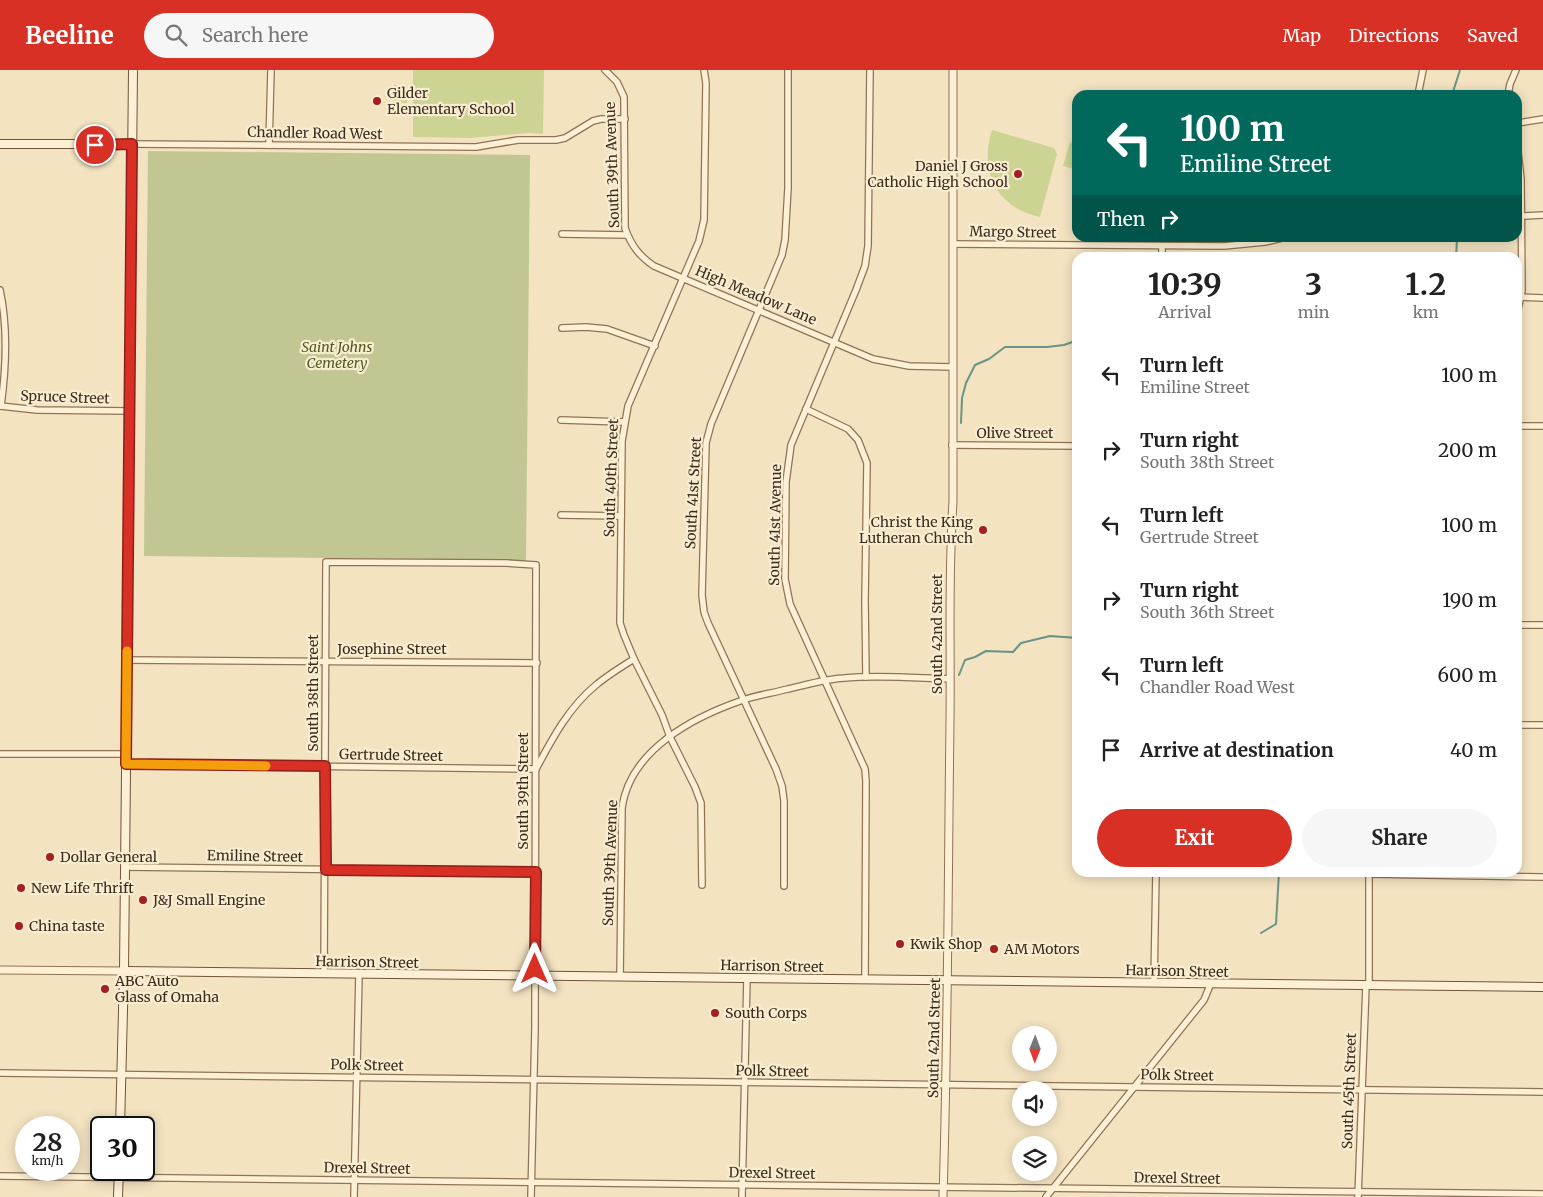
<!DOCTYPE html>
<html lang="en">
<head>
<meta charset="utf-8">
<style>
  :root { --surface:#fff; --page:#f6f6f6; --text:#222; --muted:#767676; --accent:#d93025 }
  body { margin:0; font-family:Merriweather,serif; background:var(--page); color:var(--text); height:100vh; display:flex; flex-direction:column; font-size:19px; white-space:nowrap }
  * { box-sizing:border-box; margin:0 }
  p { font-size:16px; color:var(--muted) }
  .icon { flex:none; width:28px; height:28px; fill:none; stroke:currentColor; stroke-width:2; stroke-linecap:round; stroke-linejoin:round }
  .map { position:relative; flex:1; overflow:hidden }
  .sheet { position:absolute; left:1072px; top:182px; width:450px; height:625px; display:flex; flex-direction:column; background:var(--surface); border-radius:15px; box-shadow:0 2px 12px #0003 }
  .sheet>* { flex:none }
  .top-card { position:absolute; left:1072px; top:20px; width:450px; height:152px; border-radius:15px; box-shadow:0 2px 12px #0003; background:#00695c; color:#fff; overflow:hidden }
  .needle { width:32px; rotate:181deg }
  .buttons { position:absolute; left:1012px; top:956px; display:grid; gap:10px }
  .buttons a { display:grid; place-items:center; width:45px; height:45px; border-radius:50%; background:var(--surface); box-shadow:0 2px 12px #0003; font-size:25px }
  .speed { position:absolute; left:15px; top:1046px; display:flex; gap:10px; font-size:25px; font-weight:700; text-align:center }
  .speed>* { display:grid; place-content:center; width:65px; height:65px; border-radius:50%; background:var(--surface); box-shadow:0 2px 12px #0003; line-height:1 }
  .speed small { font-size:12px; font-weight:400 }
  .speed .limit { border:2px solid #111; border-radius:8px; background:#fff; color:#111 }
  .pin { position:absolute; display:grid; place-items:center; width:42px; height:42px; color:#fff; margin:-21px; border:2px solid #fff; border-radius:50%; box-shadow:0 1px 5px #0007 }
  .me { position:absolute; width:55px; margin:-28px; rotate:0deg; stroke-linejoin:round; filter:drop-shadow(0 0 4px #0008) }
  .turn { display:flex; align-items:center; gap:18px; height:105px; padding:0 25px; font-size:22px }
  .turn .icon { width:65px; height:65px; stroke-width:2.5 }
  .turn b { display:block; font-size:35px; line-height:42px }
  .then { display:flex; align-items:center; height:48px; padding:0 25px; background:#0003; gap:10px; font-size:19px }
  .eta { display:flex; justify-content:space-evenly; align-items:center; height:85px; text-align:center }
  .eta b { font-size:30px; font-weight:700; line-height:35px }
  .action { display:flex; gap:10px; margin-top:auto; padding:10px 25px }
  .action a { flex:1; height:58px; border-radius:30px; background:var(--accent); color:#fff; font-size:20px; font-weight:700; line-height:58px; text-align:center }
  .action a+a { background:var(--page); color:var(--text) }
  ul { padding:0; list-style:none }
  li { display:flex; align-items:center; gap:15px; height:75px; padding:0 25px }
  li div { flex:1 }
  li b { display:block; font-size:19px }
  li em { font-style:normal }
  header { display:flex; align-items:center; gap:30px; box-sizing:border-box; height:70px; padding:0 25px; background:var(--accent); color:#fff }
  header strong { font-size:24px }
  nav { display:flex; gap:28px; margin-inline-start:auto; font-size:18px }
  .search { width:350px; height:45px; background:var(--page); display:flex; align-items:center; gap:12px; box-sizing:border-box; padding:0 18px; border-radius:28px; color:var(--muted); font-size:19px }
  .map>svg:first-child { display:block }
  .green { fill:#ccd393 }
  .cemetery { fill:#c1c693 }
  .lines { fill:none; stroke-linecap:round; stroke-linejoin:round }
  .stream { stroke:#699489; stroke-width:2 }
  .minor-casing { stroke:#8f7356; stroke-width:8 }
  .tertiary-casing { stroke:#8f7356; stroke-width:9 }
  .secondary-casing { stroke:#715439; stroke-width:10 }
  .minor { stroke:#fdf0d5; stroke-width:5.5 }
  .tertiary { stroke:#fdf0d5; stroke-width:7 }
  .secondary { stroke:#fdf0d5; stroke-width:8 }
  .route-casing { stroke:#8d1f18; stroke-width:12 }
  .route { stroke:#d93025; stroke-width:9 }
  .slow { stroke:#f59e0b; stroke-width:9 }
  .poi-dot { fill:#a51e22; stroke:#f9edd1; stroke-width:2 }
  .labels { text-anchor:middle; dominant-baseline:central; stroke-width:4.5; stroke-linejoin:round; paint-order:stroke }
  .poi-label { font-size:14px; fill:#3d2b1c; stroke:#f9edd1; text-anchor:start }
  .street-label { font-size:14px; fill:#3d2b1c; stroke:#f9edd1 }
  .park-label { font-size:14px; font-style:italic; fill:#4e5c20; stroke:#f9edd1 }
</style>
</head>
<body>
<header>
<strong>Beeline</strong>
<div class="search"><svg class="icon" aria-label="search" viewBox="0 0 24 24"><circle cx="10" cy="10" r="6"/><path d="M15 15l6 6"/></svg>Search here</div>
<nav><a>Map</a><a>Directions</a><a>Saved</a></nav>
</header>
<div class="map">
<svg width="1543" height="1127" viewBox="0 0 1543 1127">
  <rect width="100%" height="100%" fill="#f3e3c1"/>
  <g class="green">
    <polygon points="413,0 544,0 543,64 529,63 470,68 413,67"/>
    <rect x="394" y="15" width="13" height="18"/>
    <path d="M992,60L1054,78L1057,84L1040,147C996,138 979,100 992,60Z"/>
    <polygon points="1070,72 1077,74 1077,100 1063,96"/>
  </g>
  <polygon class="cemetery" points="148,81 530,85 526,490 144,486"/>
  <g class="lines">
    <g class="stream">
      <polyline points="1452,25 1460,0"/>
      <polyline points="1456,188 1457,168"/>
      <polyline points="961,353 962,328 966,313 975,295 989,289 1005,277 1047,277 1064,275 1078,270"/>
      <polyline points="959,605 965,590 975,587 986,581 1013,582 1021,573 1050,566 1078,568"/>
      <polyline points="1261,863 1276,854 1279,802"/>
    </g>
    <defs>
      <g id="minor">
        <path d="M605,0L617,12L624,27L625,158C631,175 639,186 654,196L873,289L909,296L953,297"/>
        <polyline points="1418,25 1423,0"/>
        <polyline points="1508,25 1510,14 1516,0"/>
        <polyline points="1518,53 1543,49"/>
        <polyline points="132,74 476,77 518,70 556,70 565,68 593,51 601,49 625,49"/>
        <polyline points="269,75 271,0"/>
        <polyline points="1518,82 1521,109 1522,221 1518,239"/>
        <polyline points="1522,146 1543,145"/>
        <polyline points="562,164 627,165"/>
        <polyline points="953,174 1224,176 1265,172 1282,168"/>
        <polyline points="1162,188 1162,176"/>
        <path d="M0,220C8,257 6,299 1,336"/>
        <polyline points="1521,227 1543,228"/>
        <polyline points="562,258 586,257 607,259 655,276"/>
        <polyline points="0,336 37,340 129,341"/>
        <polyline points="806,339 848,359 858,370 867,393 865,531 866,607"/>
        <polyline points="561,350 624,352"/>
        <polyline points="1518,356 1543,356"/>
        <polyline points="952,375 1078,376"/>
        <polyline points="561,445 621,446"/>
        <polyline points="1518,555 1543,555"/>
        <polyline points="127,590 537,593"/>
        <polyline points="1518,655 1543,655"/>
        <polyline points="0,684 126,684"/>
        <path d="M126,694L536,699C552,669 569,637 596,615C608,605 621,597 634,589"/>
        <polyline points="124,797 535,802"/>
        <polyline points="1369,804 1543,807"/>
        <polyline points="702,815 701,733 695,717 670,667 662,645 634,589 624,565 620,553 622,371 628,336 699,171 704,150 706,13 704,0"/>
        <polyline points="784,816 784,731 782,716 776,699 708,553 704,542 702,525 706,373 711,354 782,185 785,170 788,118 788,0"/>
        <polyline points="324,904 326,492 506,493 536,495 535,958 531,1127"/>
        <path d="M620,907L622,738C630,680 693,647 743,630C758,625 773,623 788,619C806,615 825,609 844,608C879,605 915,608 950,609"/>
        <polyline points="865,910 866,711 865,699 790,534 785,509 786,412 791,375 856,220 865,196 868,176 870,0"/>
        <polyline points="1154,913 1156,802"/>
        <polyline points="1369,915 1369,802"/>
        <polyline points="0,1003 1543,1022"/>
        <polyline points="0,1106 1543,1124"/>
        <polyline points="354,1127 359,904"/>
        <polyline points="742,1127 747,908"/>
        <polyline points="1046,1127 1204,930 1211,913"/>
        <polyline points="1358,1127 1366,915"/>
      </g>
      <g id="tertiary">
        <polyline points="0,900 124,901"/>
        <path d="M943,1127C948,968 948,810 950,651C951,578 948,505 953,432V0"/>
      </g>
      <g id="secondary">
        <polyline points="0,74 132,74"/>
        <polyline points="124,901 1543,917"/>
        <polyline points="120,1058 124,901 133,0"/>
        <polyline points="118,1127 119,1100"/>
      </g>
    </defs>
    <use href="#minor" class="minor-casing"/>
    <use href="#tertiary" class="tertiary-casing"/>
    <use href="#secondary" class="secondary-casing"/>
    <use href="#minor" class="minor"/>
    <use href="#tertiary" class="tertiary"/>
    <use href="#secondary" class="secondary"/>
  </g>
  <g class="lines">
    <defs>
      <polyline id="route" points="95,75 132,74 126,694 325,696 326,800 536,802 535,899"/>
    </defs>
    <use href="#route" class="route-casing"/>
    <use href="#route" class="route"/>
    <polyline class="slow" points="127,581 126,694 266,696"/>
  </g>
  <g class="poi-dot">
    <circle cx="377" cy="31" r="5"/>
    <circle cx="1018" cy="104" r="5"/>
    <circle cx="983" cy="460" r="5"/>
    <circle cx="50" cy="787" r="5"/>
    <circle cx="21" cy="818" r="5"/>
    <circle cx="143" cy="830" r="5"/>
    <circle cx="19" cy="856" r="5"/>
    <circle cx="900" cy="874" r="5"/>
    <circle cx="994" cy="879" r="5"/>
    <circle cx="105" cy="919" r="5"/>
    <circle cx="715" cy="943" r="5"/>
  </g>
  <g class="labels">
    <g class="poi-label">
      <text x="387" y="23">Gilder<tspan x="387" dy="16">Elementary School</tspan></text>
      <text x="1008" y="96" text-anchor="end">Daniel J Gross<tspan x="1008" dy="16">Catholic High School</tspan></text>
      <text x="973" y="452" text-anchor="end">Christ the King<tspan x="973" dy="16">Lutheran Church</tspan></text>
      <text x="60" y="787">Dollar General</text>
      <text x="31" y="818">New Life Thrift</text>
      <text x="153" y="830">J&amp;J Small Engine</text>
      <text x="29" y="856">China taste</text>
      <text x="910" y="874">Kwik Shop</text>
      <text x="1004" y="879">AM Motors</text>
      <text x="115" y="911">ABC Auto<tspan x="115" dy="16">Glass of Omaha</tspan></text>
      <text x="725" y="943">South Corps</text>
    </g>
    <g class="street-label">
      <text transform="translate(315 63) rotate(1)">Chandler Road West</text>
      <text transform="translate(612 95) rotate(-92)">South 39th Avenue</text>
      <text transform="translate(1013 162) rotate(1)">Margo Street</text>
      <text transform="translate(756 225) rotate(23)">High Meadow Lane</text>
      <text transform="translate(65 327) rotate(2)">Spruce Street</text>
      <text x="1015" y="363">Olive Street</text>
      <text transform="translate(611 408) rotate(-88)">South 40th Street</text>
      <text transform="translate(693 423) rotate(-87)">South 41st Street</text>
      <text transform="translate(775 455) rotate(-89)">South 41st Avenue</text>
      <text transform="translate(937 564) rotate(-90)">South 42nd Street</text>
      <text x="392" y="579">Josephine Street</text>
      <text transform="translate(313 623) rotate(-90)">South 38th Street</text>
      <text transform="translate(391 685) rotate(1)">Gertrude Street</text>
      <text transform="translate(523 721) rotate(-90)">South 39th Street</text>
      <text transform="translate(255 786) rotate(1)">Emiline Street</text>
      <text transform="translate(610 793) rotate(-88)">South 39th Avenue</text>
      <text transform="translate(367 892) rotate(1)">Harrison Street</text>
      <text transform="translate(772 896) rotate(1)">Harrison Street</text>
      <text transform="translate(1177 901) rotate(1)">Harrison Street</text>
      <text transform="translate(934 968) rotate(-89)">South 42nd Street</text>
      <text transform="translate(367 995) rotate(1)">Polk Street</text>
      <text transform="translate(772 1001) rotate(1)">Polk Street</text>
      <text transform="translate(1177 1005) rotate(1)">Polk Street</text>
      <text transform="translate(1349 1021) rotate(-88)">South 45th Street</text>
      <text transform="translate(367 1098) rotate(1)">Drexel Street</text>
      <text transform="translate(772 1103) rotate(1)">Drexel Street</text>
      <text transform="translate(1177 1108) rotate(1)">Drexel Street</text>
    </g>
    <g class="park-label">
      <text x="337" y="277">Saint Johns<tspan x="337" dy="16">Cemetery</tspan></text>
    </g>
  </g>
</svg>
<div class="buttons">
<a><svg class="needle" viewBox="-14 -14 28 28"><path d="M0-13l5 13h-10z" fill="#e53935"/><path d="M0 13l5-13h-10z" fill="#767676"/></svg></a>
<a><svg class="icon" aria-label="sound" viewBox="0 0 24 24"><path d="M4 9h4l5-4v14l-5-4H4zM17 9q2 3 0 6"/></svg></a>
<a><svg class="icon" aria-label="layers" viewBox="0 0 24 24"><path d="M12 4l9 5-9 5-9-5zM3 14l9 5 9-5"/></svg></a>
</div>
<div class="speed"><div>28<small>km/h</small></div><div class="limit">30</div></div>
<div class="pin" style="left:95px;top:75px;background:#d93025"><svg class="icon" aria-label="arrive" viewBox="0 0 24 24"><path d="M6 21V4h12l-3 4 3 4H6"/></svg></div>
<svg class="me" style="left:535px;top:899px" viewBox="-20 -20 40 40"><path d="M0-17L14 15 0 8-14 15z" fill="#d93025" stroke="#fff" stroke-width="4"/></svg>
<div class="top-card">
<div class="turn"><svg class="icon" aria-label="left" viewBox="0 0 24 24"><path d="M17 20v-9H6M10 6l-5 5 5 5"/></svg><div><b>100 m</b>Emiline Street</div></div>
<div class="then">Then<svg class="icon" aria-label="right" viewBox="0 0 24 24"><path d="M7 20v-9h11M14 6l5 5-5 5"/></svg></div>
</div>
<section class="sheet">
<div class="eta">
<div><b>10:39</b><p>Arrival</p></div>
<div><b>3</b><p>min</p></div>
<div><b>1.2</b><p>km</p></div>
</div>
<ul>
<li><svg class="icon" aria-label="left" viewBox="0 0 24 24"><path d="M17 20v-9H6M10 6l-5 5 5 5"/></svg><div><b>Turn left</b><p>Emiline Street</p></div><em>100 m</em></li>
<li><svg class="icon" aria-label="right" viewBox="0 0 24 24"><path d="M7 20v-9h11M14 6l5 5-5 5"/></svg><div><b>Turn right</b><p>South 38th Street</p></div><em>200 m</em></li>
<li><svg class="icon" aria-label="left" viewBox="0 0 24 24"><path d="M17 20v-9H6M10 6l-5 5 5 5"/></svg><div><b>Turn left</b><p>Gertrude Street</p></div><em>100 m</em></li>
<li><svg class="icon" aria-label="right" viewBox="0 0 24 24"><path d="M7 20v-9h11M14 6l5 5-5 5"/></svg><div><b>Turn right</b><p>South 36th Street</p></div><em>190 m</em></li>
<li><svg class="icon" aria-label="left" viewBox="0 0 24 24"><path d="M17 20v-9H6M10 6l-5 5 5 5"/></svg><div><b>Turn left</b><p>Chandler Road West</p></div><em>600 m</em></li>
<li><svg class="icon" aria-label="arrive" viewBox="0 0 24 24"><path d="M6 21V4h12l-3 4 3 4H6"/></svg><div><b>Arrive at destination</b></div><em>40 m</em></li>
</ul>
<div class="action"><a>Exit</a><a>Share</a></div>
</section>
</div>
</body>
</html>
